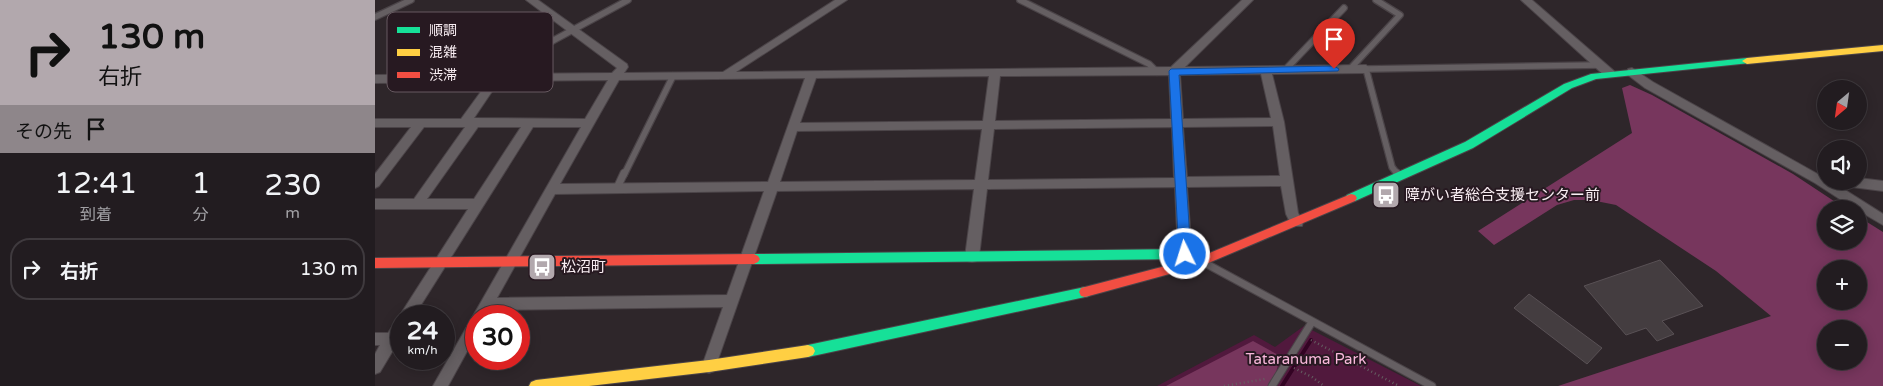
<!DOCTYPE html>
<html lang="ja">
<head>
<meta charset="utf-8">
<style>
  :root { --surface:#221c20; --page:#2e292d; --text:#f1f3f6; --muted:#a2a1a5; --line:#3f3a3e }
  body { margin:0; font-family:"Varela Round","Noto Sans JP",sans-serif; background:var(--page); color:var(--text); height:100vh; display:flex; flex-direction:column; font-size:19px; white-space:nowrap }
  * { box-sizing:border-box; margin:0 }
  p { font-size:16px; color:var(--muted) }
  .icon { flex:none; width:28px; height:28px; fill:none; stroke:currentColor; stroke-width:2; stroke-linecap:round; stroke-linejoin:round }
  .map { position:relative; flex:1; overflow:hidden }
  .details { display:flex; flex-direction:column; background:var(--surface); width:375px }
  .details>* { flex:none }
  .guide { background:#b2a8ad; color:#111; overflow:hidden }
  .needle { width:32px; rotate:209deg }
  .fabs { position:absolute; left:1442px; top:80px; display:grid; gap:10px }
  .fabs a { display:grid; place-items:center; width:50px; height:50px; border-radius:50%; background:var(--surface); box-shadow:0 2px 12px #0003,0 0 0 1px var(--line); font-size:25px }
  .speed { position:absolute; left:15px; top:305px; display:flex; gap:10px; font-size:25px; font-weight:700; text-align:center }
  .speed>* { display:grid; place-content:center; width:65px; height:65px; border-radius:50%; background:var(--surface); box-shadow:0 2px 12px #0003,0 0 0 1px var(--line); line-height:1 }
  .speed small { font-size:12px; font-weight:400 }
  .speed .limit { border:8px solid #d22; background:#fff; color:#111 }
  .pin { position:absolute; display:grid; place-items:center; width:42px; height:42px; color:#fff; margin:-51px -21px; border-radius:50% 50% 50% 0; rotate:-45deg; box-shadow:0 0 5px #0007 }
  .pin .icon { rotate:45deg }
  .me { position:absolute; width:55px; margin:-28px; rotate:356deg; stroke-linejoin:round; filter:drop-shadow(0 0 4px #0008) }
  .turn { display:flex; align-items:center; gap:18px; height:105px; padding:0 15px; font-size:22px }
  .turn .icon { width:65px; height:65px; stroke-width:2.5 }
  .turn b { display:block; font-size:35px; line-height:42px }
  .then { display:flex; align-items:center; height:48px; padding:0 15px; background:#0003; gap:10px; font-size:19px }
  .eta { display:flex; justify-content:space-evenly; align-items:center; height:85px; text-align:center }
  .eta b { font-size:30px; font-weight:600; line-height:35px }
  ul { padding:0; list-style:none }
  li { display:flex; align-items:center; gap:15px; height:62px; margin:0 10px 8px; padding:0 5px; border:2px solid var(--line); border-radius:20px }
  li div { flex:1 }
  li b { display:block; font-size:19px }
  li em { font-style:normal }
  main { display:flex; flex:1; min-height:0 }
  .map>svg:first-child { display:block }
  .green { fill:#51193d }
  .forest { fill:#77365d; fill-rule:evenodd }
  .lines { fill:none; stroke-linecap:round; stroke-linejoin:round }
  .stream { stroke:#330323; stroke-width:4 }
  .building { fill:#443d40; stroke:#595155 }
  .lane-far1-casing { stroke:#4b4448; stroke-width:8 }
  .lane-casing { stroke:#4b4448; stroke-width:9 }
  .street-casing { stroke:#4b4448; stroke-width:2 }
  .fast-casing { stroke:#4b4448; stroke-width:2 }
  .slow-casing { stroke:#4b4448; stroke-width:2 }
  .jam-casing { stroke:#4b4448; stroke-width:2 }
  .path { stroke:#655e61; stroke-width:2.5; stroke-dasharray:1 3; stroke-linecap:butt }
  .lane-far1 { stroke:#655f62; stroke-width:5.5 }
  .lane { stroke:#655f62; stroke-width:7 }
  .street { fill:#655f62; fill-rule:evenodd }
  .fast { fill:#16e098; fill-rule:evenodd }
  .slow { fill:#ffcf43; fill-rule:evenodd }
  .jam { fill:#f24e42; fill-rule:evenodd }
  .route { fill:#1a73e8; stroke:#114b97 }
  .labels { text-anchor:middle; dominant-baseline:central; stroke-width:4; stroke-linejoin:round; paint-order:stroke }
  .poi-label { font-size:15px; fill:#f9eef3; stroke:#271921; text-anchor:start }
  .park-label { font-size:15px; fill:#f9b8db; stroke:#271921 }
  .key { fill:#271921; stroke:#665960; stroke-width:1 }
  .key-label { font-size:14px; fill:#f9eef3 }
</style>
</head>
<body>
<main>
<section class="details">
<div class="guide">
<div class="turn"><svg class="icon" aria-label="right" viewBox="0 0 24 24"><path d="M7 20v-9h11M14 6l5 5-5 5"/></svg><div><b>130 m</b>右折</div></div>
<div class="then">その先<svg class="icon" aria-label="arrive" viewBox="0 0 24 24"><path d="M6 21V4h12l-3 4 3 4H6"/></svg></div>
</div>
<div class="eta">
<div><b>12:41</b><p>到着</p></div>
<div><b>1</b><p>分</p></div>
<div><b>230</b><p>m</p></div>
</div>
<ul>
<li><svg class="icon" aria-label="right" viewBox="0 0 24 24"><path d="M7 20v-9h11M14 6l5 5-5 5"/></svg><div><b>右折</b></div><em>130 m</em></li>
</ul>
</section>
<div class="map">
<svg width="1508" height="386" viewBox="0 0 1508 386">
  <rect width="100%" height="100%" fill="#2e262a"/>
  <polygon class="green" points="929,326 1046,386 782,386 879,335 900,347"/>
  <g class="forest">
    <path d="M1255,85L1277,95L1418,174L1471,209H1451V241H1484V217L1508,232V386H1183L1396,316L1341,271L1241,205L1216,200H1199L1182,205L1119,245L1103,231L1257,133L1247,88ZM1451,269H1484V301H1451ZM1451,329H1484V361H1451Z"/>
    <polygon points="878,341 905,356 898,386 791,386"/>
  </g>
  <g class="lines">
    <polyline class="stream" points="907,386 936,340"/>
  </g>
  <g class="building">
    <polygon points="1285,260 1328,306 1287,321 1299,334 1282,341 1271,328 1251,335 1209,286"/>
    <polygon points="1154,294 1227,348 1212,364 1139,308"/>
  </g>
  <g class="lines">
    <defs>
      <g id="lane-far1">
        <polyline points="645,0 774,64 782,72"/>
        <polyline points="0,17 36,0"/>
        <polyline points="911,69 969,8"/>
        <polyline points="975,69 1025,15 1001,0"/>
        <polyline points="109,78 253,0"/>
        <polyline points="249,175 298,76"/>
        <polyline points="1023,175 1017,167 991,69 1225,65"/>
      </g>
      <g id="lane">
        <polyline points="1022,173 1024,176"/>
        <polyline points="242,188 249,173"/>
        <polyline points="828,262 1057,386"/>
        <polyline points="897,386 937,322"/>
      </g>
      <g id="street">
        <path d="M151,0H163L252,64L253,67L249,73L348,72L460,0H472L361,72L796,67L867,0H878L810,67L991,65L996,69L991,73L897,74L909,122L923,213L928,222L927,226H917L911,214L906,186L812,187L817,254L815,258L810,259L805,258L803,254L800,187L612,189L604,257L602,261L597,262L592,261L590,257L599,189L402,191L339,371L334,373L329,371L327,366L348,307L115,310L111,316H101V335L73,386H58L206,127H158L39,316H26V319L25,316L27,312L93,209H0V199H39L90,127H49L4,186L0,188V174L36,127H0V119H86L113,82L0,83V75L237,73L242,68ZM886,74L896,118L808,119L805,75ZM794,75L796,119L620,121L625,76ZM614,76L608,121L425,123L441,78ZM430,78L393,182L185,184L244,80ZM233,80L210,119L99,118L124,81ZM898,126L905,176L812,177L808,127ZM103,127H146L99,199H52ZM797,127L799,178L613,180L619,129ZM607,129L600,180L405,182L422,131ZM389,191L352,295L122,298L180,194Z"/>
        <polygon points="1146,0 1157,0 1239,71 1240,74 1239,77 1231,77"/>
        <polygon points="1257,68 1278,82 1448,177 1451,181 1456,181 1508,214 1508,225 1484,211 1484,209 1480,209 1440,183 1270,88 1253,75 1252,72 1253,69"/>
        <polygon points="1484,178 1508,181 1508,191 1469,186 1463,181 1484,181"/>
        <polygon points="26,319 26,337 5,372 0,374 0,354 5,345 0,345 0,333 13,333 21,321"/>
      </g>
      <g id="fast">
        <polygon points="1372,58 1377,61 1375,63 1221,79 1197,88 1098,148 980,201 972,201 970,198 972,195 1090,142 1189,84 1216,74"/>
        <polygon points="810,249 831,258 833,261 831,264 827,266 809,259 379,264 375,262 373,259 375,256 379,254"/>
        <polygon points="710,287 714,288 716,292 714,296 710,297 433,357 428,355 426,351 428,347 433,345"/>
      </g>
      <g id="slow">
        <polygon points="1508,45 1508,51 1372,64 1367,61 1372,58"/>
        <polygon points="433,345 438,347 440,351 438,355 433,357 334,372 214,386 154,386 156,382 161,380 334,360"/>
      </g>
      <g id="jam">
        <polygon points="976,194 980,195 982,198 980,201 831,264 710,297 706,296 704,292 706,288 710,287 825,257"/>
        <polygon points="379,254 383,256 385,259 383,262 379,264 0,268 0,258"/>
      </g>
    </defs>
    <use href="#lane-far1" class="lane-far1-casing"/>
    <use href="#lane" class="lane-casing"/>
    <use href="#street" class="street-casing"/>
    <use href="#fast" class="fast-casing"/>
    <use href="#slow" class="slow-casing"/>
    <use href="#jam" class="jam-casing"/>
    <g class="path">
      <polyline points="936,340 1024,386"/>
      <polyline points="919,368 937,377 949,386"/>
      <polyline points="849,386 890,379"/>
    </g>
    <use href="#lane-far1" class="lane-far1"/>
    <use href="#lane" class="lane"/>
    <use href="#street" class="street"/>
    <use href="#fast" class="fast"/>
    <use href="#slow" class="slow"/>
    <use href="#jam" class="jam"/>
  </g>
  <polygon class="route" points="959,66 964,69 963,71 804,75 816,254 814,258 806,258 804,254 794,71 796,69"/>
  <defs>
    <symbol id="bus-square" viewBox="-11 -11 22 22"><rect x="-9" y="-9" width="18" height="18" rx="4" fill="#b2a8ad" stroke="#271921"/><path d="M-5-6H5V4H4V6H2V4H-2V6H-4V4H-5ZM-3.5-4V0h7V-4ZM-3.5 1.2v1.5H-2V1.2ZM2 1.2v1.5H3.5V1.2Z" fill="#fff"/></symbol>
  </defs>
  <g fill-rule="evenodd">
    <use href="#bus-square" x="995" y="179" width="32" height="32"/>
    <use href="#bus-square" x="151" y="251" width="32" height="32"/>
  </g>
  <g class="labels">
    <g class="poi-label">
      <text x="1030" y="195">障がい者総合支援センター前</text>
      <text x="186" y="267">松沼町</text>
    </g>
    <g class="park-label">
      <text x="931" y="359">Tataranuma Park</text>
    </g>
  </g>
  <rect x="12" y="12" width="166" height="80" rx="8" class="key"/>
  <rect x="22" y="27" width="23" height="6" fill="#16e098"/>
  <rect x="22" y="49" width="23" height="7" fill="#ffcf43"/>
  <rect x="22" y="72" width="23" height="6" fill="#f24e42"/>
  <g class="key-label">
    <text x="54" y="35">順調</text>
    <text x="54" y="57">混雑</text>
    <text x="54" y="80">渋滞</text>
  </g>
</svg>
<div class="fabs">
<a><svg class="needle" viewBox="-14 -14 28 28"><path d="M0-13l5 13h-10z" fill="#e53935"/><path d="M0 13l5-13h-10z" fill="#a2a1a5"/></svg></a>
<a><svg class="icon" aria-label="sound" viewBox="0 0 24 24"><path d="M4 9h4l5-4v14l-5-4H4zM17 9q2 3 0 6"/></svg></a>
<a><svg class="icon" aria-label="layers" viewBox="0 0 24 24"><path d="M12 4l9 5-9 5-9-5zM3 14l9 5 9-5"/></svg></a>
<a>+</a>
<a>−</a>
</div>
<div class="speed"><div>24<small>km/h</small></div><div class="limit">30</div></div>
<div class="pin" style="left:959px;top:69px;background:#d93025"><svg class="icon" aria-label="arrive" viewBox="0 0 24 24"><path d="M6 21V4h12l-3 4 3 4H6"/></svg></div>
<svg class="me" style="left:810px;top:254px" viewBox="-20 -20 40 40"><circle r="17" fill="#1a73e8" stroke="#fff" stroke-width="3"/><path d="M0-11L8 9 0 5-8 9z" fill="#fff"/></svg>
</div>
</main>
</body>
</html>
